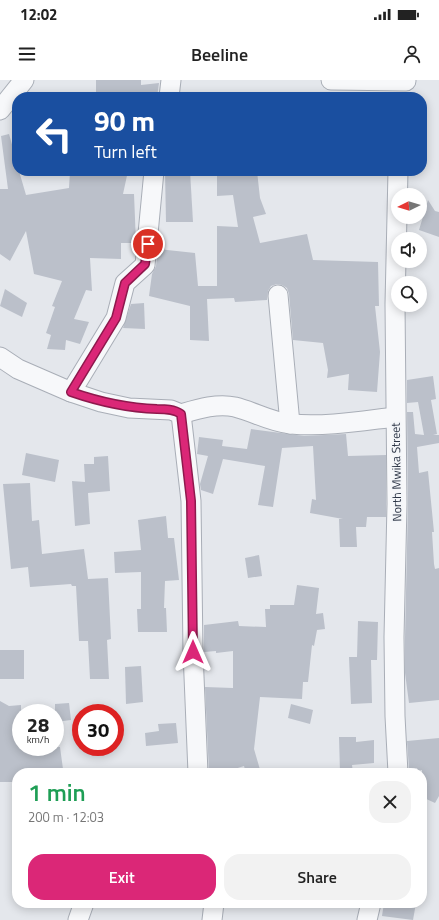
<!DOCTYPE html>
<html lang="en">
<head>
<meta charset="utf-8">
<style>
  :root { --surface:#fff; --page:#f2f2f2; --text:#222; --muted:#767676; --accent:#db2777 }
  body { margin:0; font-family:"Titillium Web",sans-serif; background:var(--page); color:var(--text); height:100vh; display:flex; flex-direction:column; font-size:15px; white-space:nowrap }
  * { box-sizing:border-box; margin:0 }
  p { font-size:13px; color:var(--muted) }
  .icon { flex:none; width:22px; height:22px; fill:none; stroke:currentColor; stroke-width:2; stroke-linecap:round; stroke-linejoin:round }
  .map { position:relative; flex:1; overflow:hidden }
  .drawer { position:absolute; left:12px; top:688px; width:415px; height:140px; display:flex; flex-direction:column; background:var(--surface); border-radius:16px; box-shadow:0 2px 10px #0003 }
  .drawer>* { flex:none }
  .banner { position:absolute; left:12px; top:12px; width:415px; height:84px; border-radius:16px; box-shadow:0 2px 10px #0003; background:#1a4fa0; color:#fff; overflow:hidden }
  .needle { width:26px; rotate:265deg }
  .tools { position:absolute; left:391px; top:108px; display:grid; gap:8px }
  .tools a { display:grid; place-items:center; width:36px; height:36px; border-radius:50%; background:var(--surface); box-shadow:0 2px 10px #0003; font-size:20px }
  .speed { position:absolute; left:12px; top:624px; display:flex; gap:8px; font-size:20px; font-weight:700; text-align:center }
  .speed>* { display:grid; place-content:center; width:52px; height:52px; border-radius:50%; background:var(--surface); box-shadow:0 2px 10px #0003; line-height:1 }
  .speed small { font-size:10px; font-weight:400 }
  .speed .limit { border:6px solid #d22; background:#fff; color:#111 }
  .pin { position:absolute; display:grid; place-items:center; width:34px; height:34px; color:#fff; margin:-17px; border:2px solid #fff; border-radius:50%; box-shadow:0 1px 4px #0007 }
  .me { position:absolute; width:44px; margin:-22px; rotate:0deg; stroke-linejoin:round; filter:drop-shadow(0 0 3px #0008) }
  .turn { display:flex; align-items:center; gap:14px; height:84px; padding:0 16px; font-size:18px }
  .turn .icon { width:52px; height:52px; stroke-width:2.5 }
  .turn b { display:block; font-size:28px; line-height:34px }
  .round { display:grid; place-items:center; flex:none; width:42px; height:42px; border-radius:16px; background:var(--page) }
  .head { display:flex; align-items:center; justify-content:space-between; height:68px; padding:0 16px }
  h1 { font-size:24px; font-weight:600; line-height:30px; color:#1e9e55 }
  .primary-button { display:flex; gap:8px; margin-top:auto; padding:8px 16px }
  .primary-button a { flex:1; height:46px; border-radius:16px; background:var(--accent); color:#fff; font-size:16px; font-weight:600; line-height:46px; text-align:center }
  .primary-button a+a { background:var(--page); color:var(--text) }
  .status { display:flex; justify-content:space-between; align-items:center; height:28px; padding:0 20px; background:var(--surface); direction:ltr }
  .status svg { height:11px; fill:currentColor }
  header { display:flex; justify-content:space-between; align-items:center; height:52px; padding:0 16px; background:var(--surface); font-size:18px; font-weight:600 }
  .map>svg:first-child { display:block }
  .building { fill:#bbc0ca }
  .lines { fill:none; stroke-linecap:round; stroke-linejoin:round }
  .street-casing { stroke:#a9aeb7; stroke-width:21 }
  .street { stroke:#f7f8fa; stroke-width:19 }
  .route-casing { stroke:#8e194d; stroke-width:10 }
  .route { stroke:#db2777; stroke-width:7 }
  .labels { text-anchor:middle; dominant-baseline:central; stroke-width:3.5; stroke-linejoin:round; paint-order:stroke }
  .street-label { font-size:12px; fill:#2b3445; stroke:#f4f6f9 }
</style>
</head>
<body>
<div class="status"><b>12:02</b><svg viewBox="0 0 49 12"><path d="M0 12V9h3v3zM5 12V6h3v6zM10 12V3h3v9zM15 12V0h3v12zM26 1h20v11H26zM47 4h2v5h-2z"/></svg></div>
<header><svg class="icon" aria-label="menu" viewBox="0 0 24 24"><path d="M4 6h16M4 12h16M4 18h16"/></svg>Beeline<svg class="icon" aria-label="person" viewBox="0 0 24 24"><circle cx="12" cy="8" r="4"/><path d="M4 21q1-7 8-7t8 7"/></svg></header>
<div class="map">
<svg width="439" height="840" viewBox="0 0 439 840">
  <rect width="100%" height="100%" fill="#e4e7ec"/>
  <g class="building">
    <polygon points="96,0 141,0 141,5 159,3 157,17 96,17"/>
    <polygon points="9,54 17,82 17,91 19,91 26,115 69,108 70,91 128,91 123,114 134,114 136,163 121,163 121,179 90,178 92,211 86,210 74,239 89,242 80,264 66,260 65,270 47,269 51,255 46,253 55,227 52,226 62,201 34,194 26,151 10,181 0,174 0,109 8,109 1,56"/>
    <polygon points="165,91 190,91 193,142 166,142"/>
    <polygon points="257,91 260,118 266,134 253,137 260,163 307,154 313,180 378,182 379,226 375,226 380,272 377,312 348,310 349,294 327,298 328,290 323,263 293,260 289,214 287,208 282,205 277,204 271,206 268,211 267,220 235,222 234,218 207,219 209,261 190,260 190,226 149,216 152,194 156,186 158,169 195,173 198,206 217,206 217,146 238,147 233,115 217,116 217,94"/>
    <polygon points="428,120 435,131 439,132 439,157 419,150"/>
    <polygon points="5,209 27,223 22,237 0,226"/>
    <polygon points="144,223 145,249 123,248 131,224"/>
    <polygon points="433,296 436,319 431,320 437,354 433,355 439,355 439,363 417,367 419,393 428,391 434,452 432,452 434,484 435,489 439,488 439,620 409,623 405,593 405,557 408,424 407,332 413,332 415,354 424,355 418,322 407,323 407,300"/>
    <polygon points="251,349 304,356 346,354 348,376 386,375 386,437 367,437 366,447 356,447 357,467 340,467 339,439 343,439 310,433 312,419 316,420 313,366 282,368 273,427 258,425 265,386 223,379 213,414 201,410 200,404 208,376 197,374 199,357 223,360 222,366 247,369"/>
    <polygon points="26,373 59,380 55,402 22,395"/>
    <polygon points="108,376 110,411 88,413 90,444 75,446 72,401 85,402 84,384 94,384 94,377"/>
    <polygon points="30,403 32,441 39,440 42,474 84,469 88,499 108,498 111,559 107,560 109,599 90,599 88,561 79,561 76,506 72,506 71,504 30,507 28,487 11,489 3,404"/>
    <polygon points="166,436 168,458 174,458 179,500 165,501 164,528 166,528 167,552 138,552 137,529 141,529 141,492 115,493 114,472 141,470 138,440"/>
    <polygon points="259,475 262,496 248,498 245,478"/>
    <polygon points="297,505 319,508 316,534 323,533 325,549 317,550 314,566 312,565 308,602 303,602 302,619 260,617 254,669 261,693 246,693 244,686 222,693 209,693 205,607 233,608 233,571 216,573 216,571 204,572 204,545 238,541 239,546 266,547 265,529 270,529 270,525 294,525"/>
    <polygon points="358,541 378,542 377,580 371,580 372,623 351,624 349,577 357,577"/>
    <rect x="0" y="570" width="24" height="29"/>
    <polygon points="141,586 143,622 126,624 125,587"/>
    <polygon points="0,621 9,626 21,625 21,667 60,667 63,689 37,693 17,693 17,702 0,702"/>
    <polygon points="69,623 71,640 55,642 55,624"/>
    <polygon points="291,624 313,630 310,644 288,638"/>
    <polygon points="176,643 178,663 146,666 145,653 159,651 158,644"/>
    <polygon points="339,657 356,657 356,662 374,660 374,683 352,685 353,693 340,693"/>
    <polygon points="439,658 439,716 435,723 422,717 422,690 418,691 417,688 409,689 407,661"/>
    <polygon points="384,823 416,823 413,840 382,836"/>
  </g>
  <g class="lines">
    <defs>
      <g id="street">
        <polyline points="331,0 406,1"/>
        <polyline points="169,17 171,0"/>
        <polyline points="0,30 24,0"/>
        <polyline points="398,91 395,224 397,424 394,557 395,636 398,693"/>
        <polyline points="278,215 290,344"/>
        <polyline points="0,277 18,289 71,312 101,322 129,328 171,330 181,334 191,421 193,572 198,693"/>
        <polyline points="71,312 116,238 125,203 145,185 154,91"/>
        <path d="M181,334C198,329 217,323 235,327C255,332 270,342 291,344C326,347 361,341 395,337"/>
        <polyline points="78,840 84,823"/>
        <polyline points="212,840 214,823"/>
        <polyline points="367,840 371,823"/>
      </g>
    </defs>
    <use href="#street" class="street-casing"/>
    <use href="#street" class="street"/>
  </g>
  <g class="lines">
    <defs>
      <path id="route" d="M148,164L145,184L125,203L116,238L71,312C100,322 126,328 157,329C165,329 174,329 181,334L191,421L193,572"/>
    </defs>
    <use href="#route" class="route-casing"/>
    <use href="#route" class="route"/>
  </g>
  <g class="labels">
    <g class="street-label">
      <text transform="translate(396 392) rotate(-91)">North Mwika Street</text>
    </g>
  </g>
</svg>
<div class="tools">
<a><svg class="needle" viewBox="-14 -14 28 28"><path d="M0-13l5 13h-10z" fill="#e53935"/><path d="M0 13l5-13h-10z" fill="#767676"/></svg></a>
<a><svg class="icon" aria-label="sound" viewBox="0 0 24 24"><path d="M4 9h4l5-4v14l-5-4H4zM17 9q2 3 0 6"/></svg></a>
<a><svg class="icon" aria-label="search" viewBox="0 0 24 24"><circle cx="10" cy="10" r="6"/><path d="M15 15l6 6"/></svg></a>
</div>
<div class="speed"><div>28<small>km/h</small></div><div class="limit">30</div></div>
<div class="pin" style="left:148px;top:164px;background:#d93025"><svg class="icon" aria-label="arrive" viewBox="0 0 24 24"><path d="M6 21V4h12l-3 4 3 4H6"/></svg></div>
<svg class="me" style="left:193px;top:572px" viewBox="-20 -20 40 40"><path d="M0-17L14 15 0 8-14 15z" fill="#db2777" stroke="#fff" stroke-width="4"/></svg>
<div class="banner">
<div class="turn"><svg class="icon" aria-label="left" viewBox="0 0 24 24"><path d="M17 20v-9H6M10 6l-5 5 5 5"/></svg><div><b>90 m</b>Turn left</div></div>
</div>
<section class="drawer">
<div class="head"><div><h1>1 min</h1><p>200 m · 12:03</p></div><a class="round"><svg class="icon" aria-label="close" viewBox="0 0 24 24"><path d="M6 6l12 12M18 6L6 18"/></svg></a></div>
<div class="primary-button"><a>Exit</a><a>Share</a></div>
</section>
</div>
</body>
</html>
